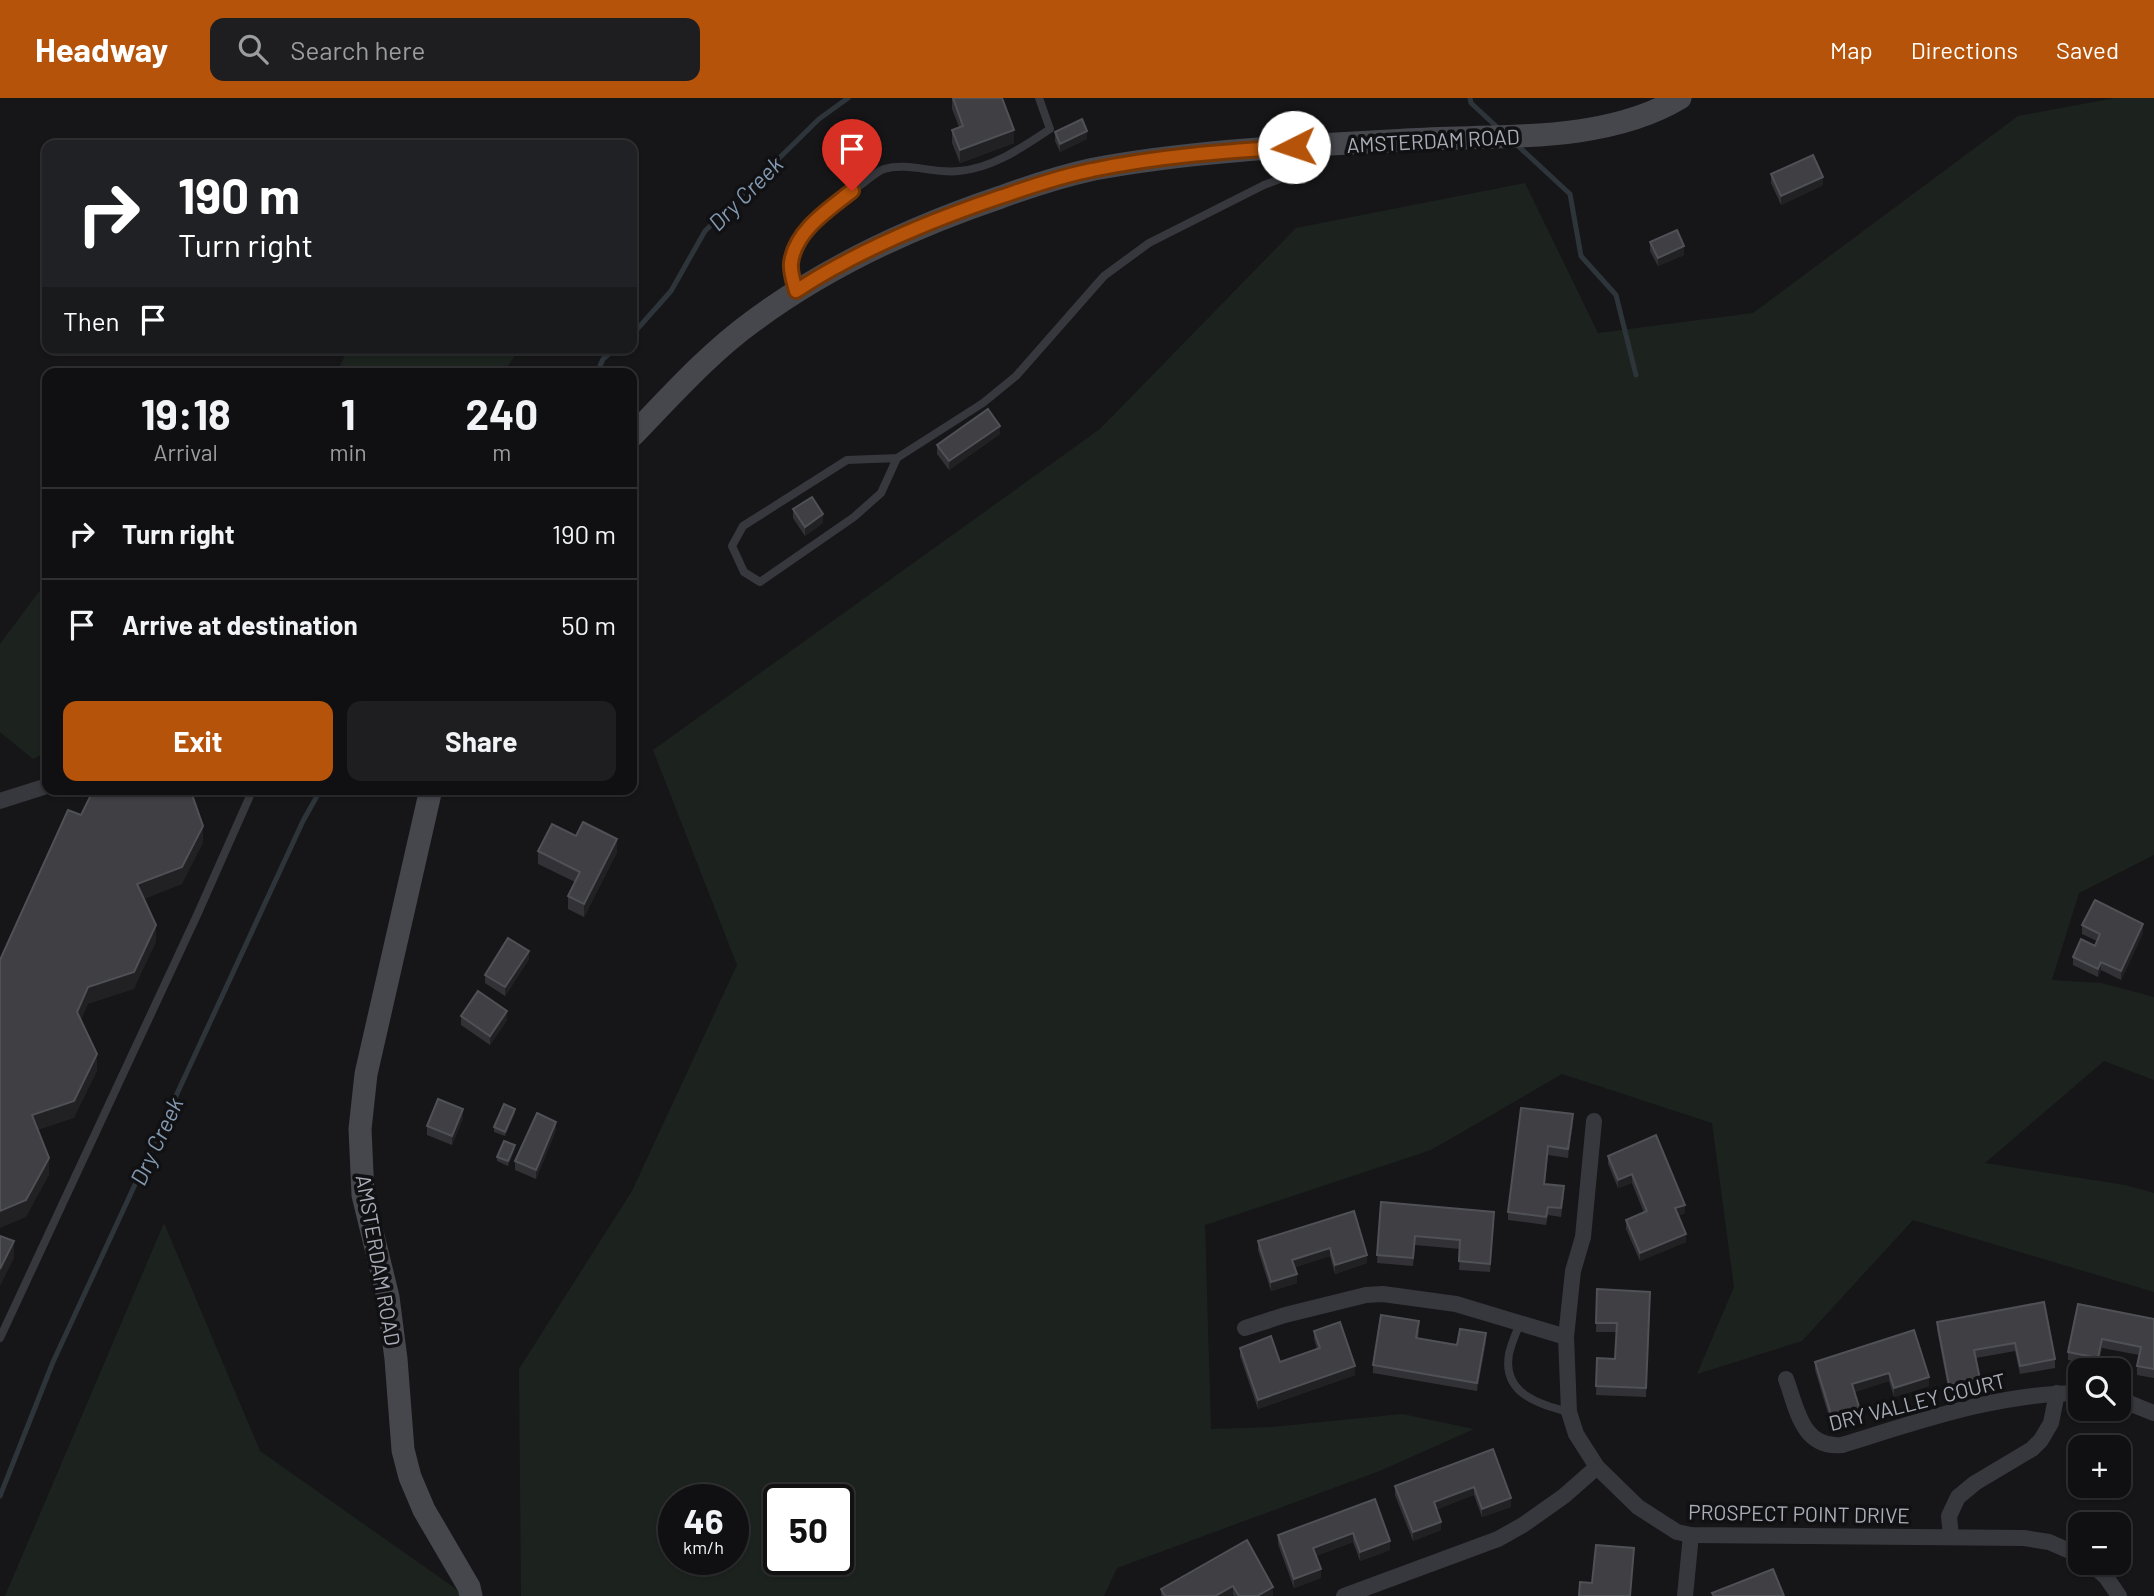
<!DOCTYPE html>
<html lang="en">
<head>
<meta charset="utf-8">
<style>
  :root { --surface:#101012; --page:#1e1e20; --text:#f1f3f6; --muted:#9c9d9f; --line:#303032; --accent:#b45309 }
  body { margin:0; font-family:Barlow,sans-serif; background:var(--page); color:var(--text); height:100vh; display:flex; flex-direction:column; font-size:26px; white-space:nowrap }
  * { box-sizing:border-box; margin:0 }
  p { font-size:23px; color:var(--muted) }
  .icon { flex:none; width:38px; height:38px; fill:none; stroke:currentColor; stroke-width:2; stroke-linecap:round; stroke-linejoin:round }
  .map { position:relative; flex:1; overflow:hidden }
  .sheet { position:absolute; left:42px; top:270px; width:595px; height:427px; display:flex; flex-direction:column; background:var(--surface); border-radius:14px; box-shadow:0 2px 5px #0004,0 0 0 2px var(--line) }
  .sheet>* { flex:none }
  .banner { position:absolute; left:42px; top:42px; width:595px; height:214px; border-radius:14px; box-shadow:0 2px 5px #0004,0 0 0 2px var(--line); background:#202124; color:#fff; overflow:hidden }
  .buttons { position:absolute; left:2068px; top:1260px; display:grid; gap:14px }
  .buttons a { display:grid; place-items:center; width:63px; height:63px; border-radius:14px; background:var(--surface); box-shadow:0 2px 5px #0004,0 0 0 2px var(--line); font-size:35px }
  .speed { position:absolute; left:658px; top:1386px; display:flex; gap:14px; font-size:35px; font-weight:700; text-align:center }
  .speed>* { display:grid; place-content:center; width:91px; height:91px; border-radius:50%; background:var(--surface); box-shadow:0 2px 5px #0004,0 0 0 2px var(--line); line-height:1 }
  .speed small { font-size:18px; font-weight:400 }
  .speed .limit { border:4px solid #111; border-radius:10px; background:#fff; color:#111 }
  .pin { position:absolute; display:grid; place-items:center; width:60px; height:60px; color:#fff; margin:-72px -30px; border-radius:50% 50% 50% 0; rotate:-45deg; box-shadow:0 0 7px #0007 }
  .pin .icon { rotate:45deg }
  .me { position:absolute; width:77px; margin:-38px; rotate:266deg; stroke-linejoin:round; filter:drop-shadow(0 0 5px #0008) }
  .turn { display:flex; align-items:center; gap:24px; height:147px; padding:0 21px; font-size:32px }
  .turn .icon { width:91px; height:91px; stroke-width:2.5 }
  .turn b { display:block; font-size:49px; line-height:60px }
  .then { display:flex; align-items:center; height:66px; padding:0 21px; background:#0003; gap:14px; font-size:26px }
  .eta { display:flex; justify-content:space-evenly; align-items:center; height:119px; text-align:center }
  .eta b { font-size:42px; font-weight:700; line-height:49px }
  .action { display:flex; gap:14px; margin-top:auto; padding:14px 21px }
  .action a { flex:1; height:80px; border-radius:14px; background:var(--accent); color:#fff; font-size:28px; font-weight:700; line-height:80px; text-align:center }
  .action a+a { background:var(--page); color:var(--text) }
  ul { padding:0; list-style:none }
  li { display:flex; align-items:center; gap:21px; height:91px; padding:0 21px; border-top:2px solid var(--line) }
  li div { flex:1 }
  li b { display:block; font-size:26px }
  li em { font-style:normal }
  header { display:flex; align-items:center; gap:42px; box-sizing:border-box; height:98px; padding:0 35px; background:var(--accent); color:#fff }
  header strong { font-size:33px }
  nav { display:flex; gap:38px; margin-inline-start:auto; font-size:24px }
  .search { width:490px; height:63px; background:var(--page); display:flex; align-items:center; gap:18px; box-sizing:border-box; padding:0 24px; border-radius:14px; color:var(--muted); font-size:26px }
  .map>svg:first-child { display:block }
  .green { fill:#1c231e; fill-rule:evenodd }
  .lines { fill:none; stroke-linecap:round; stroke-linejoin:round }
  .stream { stroke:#2d353b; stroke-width:5 }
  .lane { stroke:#37383d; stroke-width:8 }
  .street { stroke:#37383d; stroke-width:16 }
  .secondary { stroke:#46474d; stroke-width:23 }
  .wall { fill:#323236 }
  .shaded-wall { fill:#212124 }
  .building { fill:#3f3f44; stroke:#4f5156; stroke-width:2 }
  .route-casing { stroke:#753606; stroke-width:18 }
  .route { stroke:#b45309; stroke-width:12 }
  .labels { text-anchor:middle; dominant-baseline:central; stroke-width:7; stroke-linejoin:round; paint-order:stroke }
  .street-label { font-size:21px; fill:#a9adb7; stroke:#111113 }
  .water-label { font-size:23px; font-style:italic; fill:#8299b1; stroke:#111113 }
</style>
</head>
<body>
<header>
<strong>Headway</strong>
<div class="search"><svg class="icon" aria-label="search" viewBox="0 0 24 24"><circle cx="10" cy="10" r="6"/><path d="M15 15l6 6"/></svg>Search here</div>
<nav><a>Map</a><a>Directions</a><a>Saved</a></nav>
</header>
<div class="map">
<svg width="2154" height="1498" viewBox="0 0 2154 1498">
  <rect width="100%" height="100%" fill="#161618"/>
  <g class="green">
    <path d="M2115,0H2154V757L2079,795L2052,882L2101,885L2154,899V982L2104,963L1985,1065L2125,1087L2154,1095V1194L1913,1122L1802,1243L1697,1276L1734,1189L1712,1025L1562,976L1431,1052L1205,1127L1211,1331L1272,1329L1402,1316L1474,1331L1382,1372L1117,1470L1104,1498H521L519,1271L632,1093L737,867L653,652L1100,331L1296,130L1525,85L1598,235L1753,215L2018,18ZM674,1402H733V1461H674ZM779,1402H838V1461H779Z"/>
    <polygon points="348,250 520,250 503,275 337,275"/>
    <polygon points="47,483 47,654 33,661 0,634 0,546"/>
    <polygon points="164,1125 260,1353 466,1498 5,1498"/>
  </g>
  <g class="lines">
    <g class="stream">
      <polyline points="1470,0 1471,5 1498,30"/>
      <polyline points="1516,46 1570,96 1581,158 1616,197 1636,277"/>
      <polyline points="632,237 671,193 705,133 819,21 848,0"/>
      <polyline points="597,275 603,261 616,250"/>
      <polyline points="0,1398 53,1264 303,723 321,691"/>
    </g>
    <g class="lane">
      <path d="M795,190C794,182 790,172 791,164C798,129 834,105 862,86C869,81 876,74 884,71C908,64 934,76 959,73C993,70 1023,49 1050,31L1039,0"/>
      <polyline points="897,360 881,395 854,419 760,484 744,474 732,448 743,428 847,362 897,360 983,305 1016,278 1104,178 1149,145 1264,87 1309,70 1316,60 1316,51"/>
      <path d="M1520,1225C1516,1235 1511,1246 1509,1256C1502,1296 1539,1306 1569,1314"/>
      <polyline points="0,1240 198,815 253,691"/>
    </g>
    <g class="street">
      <polyline points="0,703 47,688"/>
      <polyline points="1594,1023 1583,1139 1573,1173 1566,1239 1569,1314 1576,1336 1597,1369 1638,1409 1677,1434 1691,1437 2024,1440 2049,1444 2081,1458"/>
      <polyline points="1245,1230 1285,1217 1366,1197 1383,1196 1456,1206 1566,1239"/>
      <path d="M1786,1281C1797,1311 1802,1351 1842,1347C1920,1323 1998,1295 2081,1295"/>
      <polyline points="2119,1301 2154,1315"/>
      <polyline points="1951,1439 1949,1418 1958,1399 1975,1385 2032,1351 2041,1342 2051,1325 2057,1295"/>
      <polyline points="2090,1465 2106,1479 2119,1498"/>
      <polyline points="1344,1498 1498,1441 1523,1427 1564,1398 1597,1369"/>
      <polyline points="1685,1498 1691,1437"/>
    </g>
    <g class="secondary">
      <path d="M632,338C670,299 708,256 752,224C827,168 912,129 1001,99C1031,88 1062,78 1094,71C1196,52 1302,48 1406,42C1494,36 1602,47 1680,0"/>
      <polyline points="431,691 366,976 360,1031 363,1097 388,1199 396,1261 403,1352 410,1379 424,1412 469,1489 471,1498"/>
    </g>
  </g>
  <g class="wall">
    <polygon points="952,0 1002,0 1014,45 960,65 952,45 952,32 959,29 952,11"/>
    <polygon points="1055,34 1087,41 1060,54 1055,43"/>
    <polygon points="1771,76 1823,87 1781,107 1771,85"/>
    <polygon points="1650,144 1684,157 1658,168 1650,153"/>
    <polygon points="1000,336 949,372 937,356 937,347"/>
    <polygon points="793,411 823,425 805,438 793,420"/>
    <polygon points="576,738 617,754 584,819 568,811 568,798 575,784 538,766 538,753"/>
    <polygon points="2082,827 2143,835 2121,882 2101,872 2098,879 2073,867 2073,859 2095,848 2097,843 2082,836"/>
    <polygon points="529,861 505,898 485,885 485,877"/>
    <polygon points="461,918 507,922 490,947 461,927"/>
    <polygon points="1521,1010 1573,1025 1568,1060 1548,1057 1545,1086 1564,1097 1561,1119 1548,1117 1546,1127 1508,1122 1508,1114"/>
    <polygon points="515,1015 505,1038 494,1034 494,1029"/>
    <polygon points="463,1020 452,1047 427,1037 427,1028"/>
    <polygon points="556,1032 536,1081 515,1072 515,1063"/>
    <polygon points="515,1051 508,1068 497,1063 497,1059"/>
    <polygon points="1608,1058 1685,1115 1678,1118 1686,1144 1640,1163 1626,1131 1626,1122 1644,1115 1632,1085 1618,1090 1608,1066"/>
    <polygon points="1381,1104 1494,1122 1490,1174 1459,1172 1460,1151 1415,1147 1413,1168 1377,1165"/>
    <polygon points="1354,1113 1367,1165 1335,1176 1330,1158 1295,1169 1297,1185 1271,1193 1258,1152 1258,1143"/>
    <polygon points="1597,1191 1650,1194 1646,1299 1596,1297 1597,1260 1615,1261 1617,1234 1596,1234"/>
    <polygon points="2044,1204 2055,1261 2055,1270 2020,1276 2015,1253 1976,1260 1980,1281 1980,1289 1949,1295 1937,1232 1937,1224"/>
    <polygon points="2154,1221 2154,1280 2137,1277 2137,1268 2139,1257 2102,1250 2098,1268 2068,1262 2068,1254"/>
    <polygon points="1419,1232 1418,1240 1457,1247 1486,1244 1477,1293 1373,1275 1373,1267"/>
    <polygon points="1914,1232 1929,1288 1894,1299 1889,1283 1854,1294 1860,1320 1832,1329 1815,1272 1815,1264"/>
    <polygon points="1314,1233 1355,1277 1258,1311 1240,1258 1240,1250 1280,1264 1317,1251 1314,1241"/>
    <polygon points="1493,1351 1511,1409 1482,1419 1474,1397 1436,1411 1441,1432 1413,1443 1395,1397 1395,1388"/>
    <polygon points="1375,1401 1390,1452 1360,1463 1353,1444 1316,1458 1321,1480 1294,1490 1278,1446 1278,1437"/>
    <polygon points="1247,1442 1273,1498 1234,1498 1233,1497 1230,1498 1161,1498 1161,1491"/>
  </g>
  <g class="shaded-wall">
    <polygon points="1014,32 1014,45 960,65 960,52"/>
    <polygon points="1087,33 1087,41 1060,54 1060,46"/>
    <polygon points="1823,79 1823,87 1781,107 1781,98"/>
    <polygon points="1684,148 1684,157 1658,168 1658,160"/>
    <polygon points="1000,328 1000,336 949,372 949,363"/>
    <polygon points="823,416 823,425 805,438 805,429"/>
    <polygon points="203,728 203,745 182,786 137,804 137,786"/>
    <polygon points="617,741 617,754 584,819 584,806"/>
    <polygon points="2143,826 2143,835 2121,882 2121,873"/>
    <polygon points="156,827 156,844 134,891 88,906 77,932 77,914 88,889"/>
    <polygon points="529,853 529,861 505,898 505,889"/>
    <polygon points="2101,864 2101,872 2098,879 2098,871"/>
    <polygon points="507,913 507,922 490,947 490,938"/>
    <polygon points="97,956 97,973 74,1020 32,1034 32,1017"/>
    <polygon points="463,1011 463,1020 452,1047 452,1038"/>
    <polygon points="515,1011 515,1015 505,1038 505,1034"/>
    <polygon points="1573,1016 1573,1025 1568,1060 1568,1051"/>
    <polygon points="556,1024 556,1032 536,1081 536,1072"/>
    <polygon points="515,1047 515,1051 508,1068 508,1063"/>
    <polygon points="1548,1048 1548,1057 1544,1094 1544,1086"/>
    <polygon points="49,1060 49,1077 26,1119 0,1130 0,1113"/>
    <polygon points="1632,1076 1632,1085 1618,1090 1618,1082"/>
    <polygon points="1685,1107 1685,1115 1675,1119 1675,1110"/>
    <polygon points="1686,1136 1686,1144 1640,1163 1640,1155"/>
    <polygon points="14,1143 14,1160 0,1188 0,1171"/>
    <polygon points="1330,1150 1330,1158 1292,1170 1292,1162"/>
    <polygon points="1367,1157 1367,1165 1335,1176 1335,1167"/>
    <polygon points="1297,1176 1297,1185 1271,1193 1271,1184"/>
    <polygon points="1486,1235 1486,1244 1477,1293 1477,1285"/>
    <polygon points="2102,1241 2102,1250 2098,1268 2098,1260"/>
    <polygon points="1355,1268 1355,1277 1258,1311 1258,1302"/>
    <polygon points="1889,1275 1889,1283 1852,1295 1852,1286"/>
    <polygon points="1929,1279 1929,1288 1894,1299 1894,1290"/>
    <polygon points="1860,1312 1860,1320 1832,1329 1832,1320"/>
    <polygon points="1474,1389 1474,1397 1434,1413 1434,1404"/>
    <polygon points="1511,1400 1511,1409 1482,1419 1482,1411"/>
    <polygon points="1441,1424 1441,1432 1413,1443 1413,1434"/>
    <polygon points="1353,1435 1353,1444 1313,1459 1313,1450"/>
    <polygon points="1390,1443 1390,1452 1360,1463 1360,1454"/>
    <polygon points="1321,1471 1321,1480 1294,1490 1294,1481"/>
    <polygon points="1233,1488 1233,1497 1230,1498 1215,1498"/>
    <polygon points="1273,1489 1273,1498 1257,1498"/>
  </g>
  <g class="building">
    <polygon points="953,0 1002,0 1014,32 960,52 952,32 963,28"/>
    <polygon points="1082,21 1087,33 1060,46 1055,34"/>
    <polygon points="1813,57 1823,79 1781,98 1771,76"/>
    <polygon points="1677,132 1684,148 1658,160 1650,144"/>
    <polygon points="988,311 1000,328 949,363 937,347"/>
    <polygon points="812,399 823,416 805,429 793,411"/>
    <polygon points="94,691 190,691 203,728 182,769 137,786 156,827 134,874 88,889 77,914 97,956 74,1003 32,1017 49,1060 26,1102 0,1113 0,862 68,712 81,717"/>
    <polygon points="583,724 617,741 584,806 568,798 580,774 538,753 552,726 576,738"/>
    <polygon points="2095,802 2143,826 2121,873 2101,864 2098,871 2073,859 2081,841 2095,848 2100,836 2082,827"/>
    <polygon points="508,840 529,853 505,889 485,877"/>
    <polygon points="478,893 507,913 490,938 461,918"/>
    <polygon points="438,1001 463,1011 452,1038 427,1028"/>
    <polygon points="504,1006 515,1011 505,1034 494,1029"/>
    <polygon points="1521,1010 1573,1016 1568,1051 1548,1048 1544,1086 1564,1088 1561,1110 1548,1109 1546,1119 1508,1114"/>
    <polygon points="537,1015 556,1024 536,1072 515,1063"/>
    <polygon points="1656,1037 1685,1107 1675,1110 1686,1136 1640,1155 1626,1122 1647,1113 1632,1076 1618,1082 1608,1058"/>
    <polygon points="504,1043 515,1047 508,1063 497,1059"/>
    <polygon points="1381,1104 1494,1114 1490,1166 1459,1163 1460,1142 1415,1138 1413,1160 1377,1157"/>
    <polygon points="1354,1113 1367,1157 1335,1167 1330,1150 1292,1162 1297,1176 1271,1184 1258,1143"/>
    <polygon points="0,1138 14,1143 0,1171"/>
    <polygon points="1597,1191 1650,1194 1646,1290 1596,1288 1597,1260 1615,1261 1617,1225 1596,1225"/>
    <polygon points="2044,1204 2055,1261 2020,1268 2015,1245 1974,1252 1980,1281 1949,1287 1937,1224"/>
    <polygon points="2078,1206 2154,1221 2154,1271 2137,1268 2141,1249 2102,1241 2098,1260 2068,1254"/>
    <polygon points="1381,1217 1419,1223 1416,1240 1457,1247 1460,1231 1486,1235 1477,1285 1373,1267"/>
    <polygon points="1340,1224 1355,1268 1258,1302 1240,1250 1271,1238 1280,1264 1320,1250 1314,1233"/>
    <polygon points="1914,1232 1929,1279 1894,1290 1889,1275 1852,1286 1860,1312 1832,1320 1815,1264"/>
    <polygon points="1493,1351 1511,1400 1482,1411 1474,1389 1434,1404 1441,1424 1413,1434 1395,1388"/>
    <polygon points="1375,1401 1390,1443 1360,1454 1353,1435 1313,1450 1321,1471 1294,1481 1278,1437"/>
    <polygon points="1247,1442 1273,1489 1257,1498 1239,1498 1233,1488 1215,1498 1165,1498 1161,1491"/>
    <polygon points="1596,1447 1634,1450 1630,1498 1579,1498 1580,1484 1592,1485"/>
    <polygon points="1773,1471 1784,1498 1714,1498 1712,1495"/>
  </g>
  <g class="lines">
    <defs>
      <path id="route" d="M852,93C828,112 795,133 791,165C790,174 794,185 796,193C858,152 929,123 1000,99C1030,89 1060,78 1092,72C1158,58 1227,53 1294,49"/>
    </defs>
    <use href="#route" class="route-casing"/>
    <use href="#route" class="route"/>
  </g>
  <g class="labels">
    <g class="street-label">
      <text transform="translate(1433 42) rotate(-3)">AMSTERDAM ROAD</text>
      <text transform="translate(379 1162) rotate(80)">AMSTERDAM ROAD</text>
      <text transform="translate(1917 1303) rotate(-14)">DRY VALLEY COURT</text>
      <text transform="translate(1799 1415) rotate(1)">PROSPECT POINT DRIVE</text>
    </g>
    <g class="water-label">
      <text transform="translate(745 95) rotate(-45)">Dry Creek</text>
      <text transform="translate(156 1043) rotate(-65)">Dry Creek</text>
    </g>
  </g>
</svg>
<div class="buttons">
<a><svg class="icon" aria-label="search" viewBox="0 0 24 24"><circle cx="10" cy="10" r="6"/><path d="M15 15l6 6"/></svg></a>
<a>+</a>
<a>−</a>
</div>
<div class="speed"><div>46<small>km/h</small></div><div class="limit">50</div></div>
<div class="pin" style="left:852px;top:93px;background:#d93025"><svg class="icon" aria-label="arrive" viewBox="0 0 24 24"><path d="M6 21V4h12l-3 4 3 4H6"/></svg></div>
<svg class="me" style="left:1294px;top:49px" viewBox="-20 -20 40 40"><circle r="19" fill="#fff"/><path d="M0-13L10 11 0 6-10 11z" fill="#b45309"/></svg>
<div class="banner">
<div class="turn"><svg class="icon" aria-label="right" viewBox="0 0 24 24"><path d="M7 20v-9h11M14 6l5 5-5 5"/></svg><div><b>190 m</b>Turn right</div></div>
<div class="then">Then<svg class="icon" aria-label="arrive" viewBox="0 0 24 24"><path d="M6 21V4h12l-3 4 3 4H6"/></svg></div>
</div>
<section class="sheet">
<div class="eta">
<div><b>19:18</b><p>Arrival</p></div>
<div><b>1</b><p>min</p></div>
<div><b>240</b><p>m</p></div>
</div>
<ul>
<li><svg class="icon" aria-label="right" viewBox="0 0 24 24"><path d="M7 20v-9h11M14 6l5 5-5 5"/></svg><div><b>Turn right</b></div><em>190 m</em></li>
<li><svg class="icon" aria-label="arrive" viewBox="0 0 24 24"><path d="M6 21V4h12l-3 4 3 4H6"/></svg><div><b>Arrive at destination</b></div><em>50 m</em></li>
</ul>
<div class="action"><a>Exit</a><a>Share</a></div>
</section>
</div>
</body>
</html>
